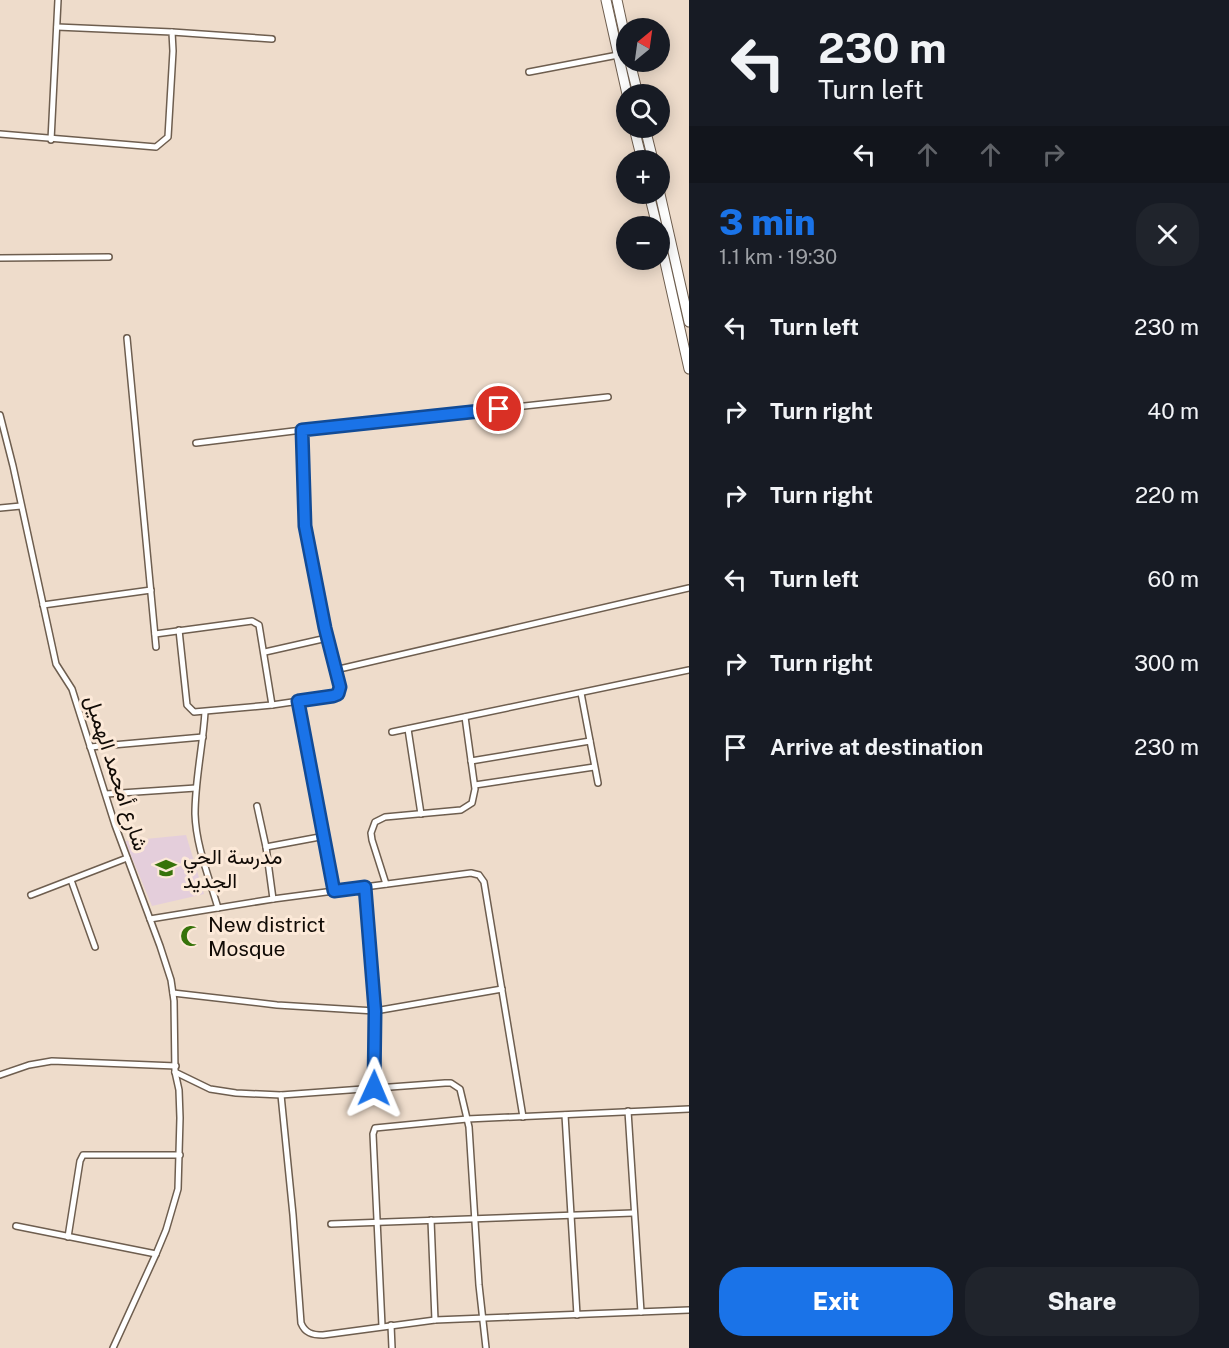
<!DOCTYPE html>
<html lang="en">
<head>
<meta charset="utf-8">
<style>
  :root { --surface:#171b24; --page:#20242c; --text:#f1f3f6; --muted:#9ea1a6; --accent:#1a73e8 }
  body { margin:0; font-family:"Public Sans",Vazirmatn,sans-serif; background:var(--page); color:var(--text); height:100vh; display:flex; flex-direction:column; font-size:22px; white-space:nowrap }
  * { box-sizing:border-box; margin:0 }
  p { font-size:20px; color:var(--muted) }
  .icon { flex:none; width:33px; height:33px; fill:none; stroke:currentColor; stroke-width:2; stroke-linecap:round; stroke-linejoin:round }
  .map { position:relative; flex:1; overflow:hidden }
  .details { display:flex; flex-direction:column; background:var(--surface); width:540px }
  .details>* { flex:none }
  .hud { background:#171b24; color:var(--text); overflow:hidden }
  .needle { width:39px; rotate:29deg }
  .controls { position:absolute; left:616px; top:18px; display:grid; gap:12px }
  .controls a { display:grid; place-items:center; width:54px; height:54px; border-radius:50%; background:var(--surface); box-shadow:0 3px 15px #0003; font-size:30px }
  .pin { position:absolute; display:grid; place-items:center; width:51px; height:51px; color:#fff; margin:-26px; border:3px solid #fff; border-radius:50%; box-shadow:0 2px 6px #0007 }
  .me { position:absolute; width:66px; margin:-33px; rotate:1deg; stroke-linejoin:round; filter:drop-shadow(0 0 4px #0008) }
  .turn { display:flex; align-items:center; gap:21px; height:126px; padding:0 30px; font-size:27px }
  .turn .icon { width:78px; height:78px; stroke-width:2.5 }
  .turn b { display:block; font-size:42px; line-height:51px }
  .lanes { display:flex; align-items:center; height:57px; padding:0 30px; background:#0003; justify-content:center; gap:30px; direction:ltr }
  .lanes .off { opacity:.35 }
  .round { display:grid; place-items:center; flex:none; width:63px; height:63px; border-radius:24px; background:var(--page) }
  .overview { display:flex; align-items:center; justify-content:space-between; height:102px; padding:0 30px }
  h1 { font-size:36px; font-weight:800; line-height:45px; color:var(--accent) }
  .cta { display:flex; gap:12px; margin-top:auto; padding:12px 30px }
  .cta a { flex:1; height:69px; border-radius:24px; background:var(--accent); color:#fff; font-size:24px; font-weight:800; line-height:69px; text-align:center }
  .cta a+a { background:var(--page); color:var(--text) }
  ul { padding:0; list-style:none }
  li { display:flex; align-items:center; gap:18px; height:84px; padding:0 30px }
  li div { flex:1 }
  li b { display:block; font-size:22px }
  li em { font-style:normal }
  main { display:flex; flex:1; min-height:0 }
  .map>svg:first-child { display:block }
  .education { fill:#e4cedb }
  .lines { fill:none; stroke-linecap:round; stroke-linejoin:round }
  .minor-casing { stroke:#6e5e4f; stroke-width:8 }
  .trunk-casing { stroke:#6e5e4f; stroke-width:11 }
  .minor { stroke:#fff; stroke-width:5 }
  .trunk { stroke:#fff; stroke-width:9 }
  .route-casing { stroke:#114b97; stroke-width:15 }
  .route { stroke:#1a73e8; stroke-width:10 }
  .labels { text-anchor:middle; dominant-baseline:central; stroke-width:6; stroke-linejoin:round; paint-order:stroke }
  .street-label { font-size:21px; fill:#110b06; stroke:#fce9d8 }
  .poi-label { font-size:21px; fill:#110b06; stroke:#fce9d8; text-anchor:start }
</style>
</head>
<body>
<main>
<div class="map">
<svg width="689" height="1348" viewBox="0 0 689 1348">
  <rect width="100%" height="100%" fill="#eedccb"/>
  <polygon class="education" points="186,835 204,894 152,906 125,841"/>
  <g class="lines">
    <defs>
      <g id="minor">
        <polyline points="172,32 272,39"/>
        <polyline points="529,72 618,55"/>
        <polyline points="0,134 156,147 168,137 173,51 172,32 57,27"/>
        <polyline points="51,140 58,0"/>
        <polyline points="0,258 109,257"/>
        <polyline points="127,338 156,647"/>
        <polyline points="608,397 302,430 305,526 325,628 335,670 689,588"/>
        <polyline points="0,415 13,466 56,664 72,689 115,825 160,946 171,980 174,1001 175,1072 179,1090 180,1118 178,1189 166,1230 156,1254 113,1348"/>
        <polyline points="196,443 302,430"/>
        <polyline points="0,508 21,506"/>
        <polyline points="43,605 151,590"/>
        <path d="M179,630L187,705L194,712L272,705L333,696C344,690 338,680 335,670"/>
        <polyline points="155,634 252,621 259,625 272,705"/>
        <polyline points="265,652 327,638"/>
        <polyline points="581,693 598,783"/>
        <polyline points="298,701 334,891"/>
        <path d="M205,712C203,746 195,779 195,814C196,846 209,877 218,908"/>
        <polyline points="408,729 421,814"/>
        <polyline points="392,732 689,670"/>
        <polyline points="90,747 203,737"/>
        <polyline points="471,761 590,741"/>
        <polyline points="475,785 594,767"/>
        <polyline points="106,794 196,788"/>
        <polyline points="257,806 266,847 273,899"/>
        <polyline points="266,847 325,836"/>
        <polyline points="71,880 95,947"/>
        <polyline points="386,884 372,840 371,833 375,822 385,817 461,810 472,803 475,789 465,717"/>
        <polyline points="365,887 375,1011 374,1088"/>
        <polyline points="31,895 127,858"/>
        <polyline points="150,919 273,899 471,873 479,875 484,882 523,1117"/>
        <polyline points="173,993 277,1005 375,1011 502,989"/>
        <polyline points="175,1072 210,1089 236,1093 281,1095 445,1083 451,1083 460,1089 469,1127 479,1285 486,1348"/>
        <polyline points="0,1075 29,1065 52,1061 176,1066"/>
        <path d="M281,1095L293,1215L301,1323C305,1333 312,1335 323,1335L435,1320L689,1310"/>
        <polyline points="628,1111 641,1312"/>
        <polyline points="565,1115 577,1315"/>
        <polyline points="431,1220 435,1320"/>
        <polyline points="331,1224 633,1213"/>
        <polyline points="16,1226 156,1254"/>
        <polyline points="68,1237 80,1161 83,1155 180,1155"/>
        <polyline points="391,1325 392,1348"/>
        <polyline points="382,1326 373,1134 375,1128 467,1119 689,1109"/>
      </g>
      <g id="trunk">
        <polyline points="606,0 627,94"/>
        <polyline points="617,0 627,46"/>
        <polyline points="630,62 638,94"/>
        <polyline points="634,128 642,160"/>
        <polyline points="645,128 653,160"/>
        <polyline points="649,194 657,226"/>
        <polyline points="660,194 689,322"/>
        <polyline points="660,240 689,369"/>
      </g>
    </defs>
    <use href="#minor" class="minor-casing"/>
    <use href="#trunk" class="trunk-casing"/>
    <use href="#minor" class="minor"/>
    <use href="#trunk" class="trunk"/>
  </g>
  <g class="lines">
    <defs>
      <polyline id="route" points="374,1088 375,1011 365,887 334,891 298,701 333,696 338,694 340,687 325,628 305,526 302,430 499,409"/>
    </defs>
    <use href="#route" class="route-casing"/>
    <use href="#route" class="route"/>
  </g>
  <defs>
    <symbol id="school-bare" viewBox="-9 -9 18 18"><path d="M0-5L7-2L0 1L-7-2ZM-4 1L0 2.5L4 1V4Q0 6-4 4Z" fill="#36730a" stroke="#fce9d8" stroke-width="2.5" paint-order="stroke"/></symbol>
    <symbol id="mosque-bare" viewBox="-9 -9 18 18"><path d="M3.5-4.9A6 6 0 1 0 3.5 4.9A5 5 0 1 1 3.5-4.9Z" fill="#36730a" stroke="#fce9d8" stroke-width="2.5" paint-order="stroke"/></symbol>
  </defs>
  <g fill-rule="evenodd">
    <use href="#school-bare" x="151" y="853" width="30" height="30"/>
    <use href="#mosque-bare" x="176" y="921" width="30" height="30"/>
  </g>
  <g class="labels">
    <g class="street-label">
      <text transform="translate(117 773) rotate(72)">شارع أمحمد الهميل</text>
    </g>
    <g class="poi-label">
      <text x="183" y="856">مدرسة الحي<tspan x="183" dy="24">الجديد</tspan></text>
      <text x="208" y="924">New district<tspan x="208" dy="24">Mosque</tspan></text>
    </g>
  </g>
</svg>
<div class="controls">
<a><svg class="needle" viewBox="-14 -14 28 28"><path d="M0-13l5 13h-10z" fill="#e53935"/><path d="M0 13l5-13h-10z" fill="#9ea1a6"/></svg></a>
<a><svg class="icon" aria-label="search" viewBox="0 0 24 24"><circle cx="10" cy="10" r="6"/><path d="M15 15l6 6"/></svg></a>
<a>+</a>
<a>−</a>
</div>
<div class="pin" style="left:499px;top:409px;background:#d93025"><svg class="icon" aria-label="arrive" viewBox="0 0 24 24"><path d="M6 21V4h12l-3 4 3 4H6"/></svg></div>
<svg class="me" style="left:374px;top:1088px" viewBox="-20 -20 40 40"><path d="M0-17L14 15 0 8-14 15z" fill="#1a73e8" stroke="#fff" stroke-width="4"/></svg>
</div>
<section class="details">
<div class="hud">
<div class="turn"><svg class="icon" aria-label="left" viewBox="0 0 24 24"><path d="M17 20v-9H6M10 6l-5 5 5 5"/></svg><div><b>230 m</b>Turn left</div></div>
<div class="lanes"><svg class="icon" aria-label="left" viewBox="0 0 24 24"><path d="M17 20v-9H6M10 6l-5 5 5 5"/></svg><svg class="icon off" aria-label="ahead" viewBox="0 0 24 24"><path d="M12 20V5M6 11l6-6 6 6"/></svg><svg class="icon off" aria-label="ahead" viewBox="0 0 24 24"><path d="M12 20V5M6 11l6-6 6 6"/></svg><svg class="icon off" aria-label="right" viewBox="0 0 24 24"><path d="M7 20v-9h11M14 6l5 5-5 5"/></svg></div>
</div>
<div class="overview"><div><h1>3 min</h1><p>1.1 km · 19:30</p></div><a class="round"><svg class="icon" aria-label="close" viewBox="0 0 24 24"><path d="M6 6l12 12M18 6L6 18"/></svg></a></div>
<ul>
<li><svg class="icon" aria-label="left" viewBox="0 0 24 24"><path d="M17 20v-9H6M10 6l-5 5 5 5"/></svg><div><b>Turn left</b></div><em>230 m</em></li>
<li><svg class="icon" aria-label="right" viewBox="0 0 24 24"><path d="M7 20v-9h11M14 6l5 5-5 5"/></svg><div><b>Turn right</b></div><em>40 m</em></li>
<li><svg class="icon" aria-label="right" viewBox="0 0 24 24"><path d="M7 20v-9h11M14 6l5 5-5 5"/></svg><div><b>Turn right</b></div><em>220 m</em></li>
<li><svg class="icon" aria-label="left" viewBox="0 0 24 24"><path d="M17 20v-9H6M10 6l-5 5 5 5"/></svg><div><b>Turn left</b></div><em>60 m</em></li>
<li><svg class="icon" aria-label="right" viewBox="0 0 24 24"><path d="M7 20v-9h11M14 6l5 5-5 5"/></svg><div><b>Turn right</b></div><em>300 m</em></li>
<li><svg class="icon" aria-label="arrive" viewBox="0 0 24 24"><path d="M6 21V4h12l-3 4 3 4H6"/></svg><div><b>Arrive at destination</b></div><em>230 m</em></li>
</ul>
<div class="cta"><a>Exit</a><a>Share</a></div>
</section>
</main>
</body>
</html>
